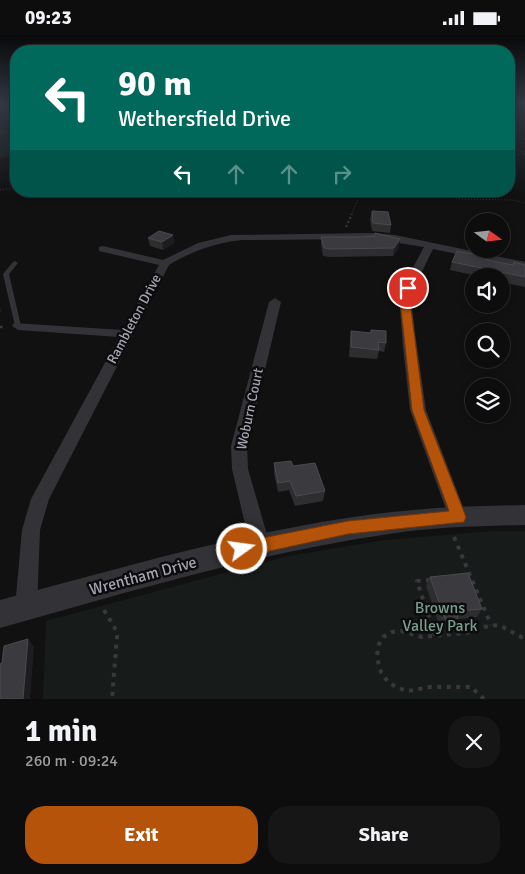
<!DOCTYPE html>
<html lang="en">
<head>
<meta charset="utf-8">
<style>
  :root { --surface:#0d0d0e; --page:#161617; --text:#f1f3f6; --muted:#9a9c9e; --line:#2d2d2e; --accent:#b45309 }
  body { margin:0; font-family:Signika,sans-serif; background:var(--page); color:var(--text); height:100vh; display:flex; flex-direction:column; font-size:19px; white-space:nowrap }
  * { box-sizing:border-box; margin:0 }
  p { font-size:16px; color:var(--muted) }
  .icon { flex:none; width:28px; height:28px; fill:none; stroke:currentColor; stroke-width:2; stroke-linecap:round; stroke-linejoin:round }
  .map { position:relative; height:664px; overflow:hidden }
  .side { display:flex; flex-direction:column; background:var(--surface); flex:1 }
  .side>* { flex:none }
  .banner { position:absolute; left:10px; top:10px; width:505px; height:152px; border-radius:20px; box-shadow:0 2px 8px #0003,0 0 0 1px var(--line); background:#00695c; color:#fff; overflow:hidden }
  .needle { width:32px; rotate:105deg }
  .fabs { position:absolute; left:465px; top:178px; display:grid; gap:10px }
  .fabs a { display:grid; place-items:center; width:45px; height:45px; border-radius:50%; background:var(--surface); box-shadow:0 2px 8px #0003,0 0 0 1px var(--line); font-size:25px }
  .pin { position:absolute; display:grid; place-items:center; width:42px; height:42px; color:#fff; margin:-21px; border:2px solid #fff; border-radius:50%; box-shadow:0 1px 5px #0007 }
  .me { position:absolute; width:55px; margin:-28px; rotate:76deg; stroke-linejoin:round; filter:drop-shadow(0 0 4px #0008) }
  .turn { display:flex; align-items:center; gap:18px; height:105px; padding:0 25px; font-size:22px }
  .turn .icon { width:65px; height:65px; stroke-width:2.5 }
  .turn b { display:block; font-size:35px; line-height:42px }
  .lanes { display:flex; align-items:center; height:48px; padding:0 25px; background:#0003; justify-content:center; gap:25px; direction:ltr }
  .lanes .off { opacity:.35 }
  .round { display:grid; place-items:center; flex:none; width:52px; height:52px; border-radius:20px; background:var(--page) }
  .head { display:flex; align-items:center; justify-content:space-between; height:85px; padding:0 25px }
  h1 { font-size:30px; font-weight:700; line-height:38px }
  .cta { display:flex; gap:10px; margin-top:auto; padding:10px 25px }
  .cta a { flex:1; height:58px; border-radius:20px; background:var(--accent); color:#fff; font-size:20px; font-weight:700; line-height:58px; text-align:center }
  .cta a+a { background:var(--page); color:var(--text) }
  .status { display:flex; justify-content:space-between; align-items:center; height:35px; padding:0 25px; background:var(--surface); direction:ltr }
  .status svg { height:14px; fill:currentColor }
  .map>svg:first-child { display:block }
  .green { fill:#171c1a }
  .lines { fill:none; stroke-linecap:round; stroke-linejoin:round }
  .path-far3 { stroke:#39383e; stroke-width:1; stroke-dasharray:1 2; stroke-linecap:butt }
  .path-far2 { stroke:#39383e; stroke-width:2; stroke-dasharray:2 2.5; stroke-linecap:butt }
  .path-far1 { stroke:#39383e; stroke-width:2.5; stroke-dasharray:2.5 4; stroke-linecap:butt }
  .path { stroke:#39383e; stroke-width:4; stroke-dasharray:4 5.5; stroke-linecap:butt }
  .service { fill:#333237; fill-rule:evenodd }
  .minor { fill:#333237; fill-rule:evenodd }
  .tertiary { fill:#333237; fill-rule:evenodd }
  .wall { fill:#2e2d30 }
  .shaded-wall { fill:#1d1c1e }
  .building { fill:#3b3a3e; stroke:#4b4a50 }
  .route { fill:#b45309; stroke:#753606 }
  .labels { text-anchor:middle; dominant-baseline:central; stroke-width:5; stroke-linejoin:round; paint-order:stroke }
  .street-label { font-size:14px; fill:#a5a3b2; stroke:#0c0c0d }
  .near-street-label { font-size:16px; fill:#a5a3b2; stroke:#0c0c0d }
  .near-park-label { font-size:16px; fill:#7a9c8c; stroke:#0c0c0d }
</style>
</head>
<body>
<div class="status"><b>09:23</b><svg viewBox="0 0 49 12"><path d="M0 12V9h3v3zM5 12V6h3v6zM10 12V3h3v9zM15 12V0h3v12zM26 1h20v11H26zM47 4h2v5h-2z"/></svg></div>
<div class="map">
<svg width="525" height="664" viewBox="0 0 525 664">
  <rect width="100%" height="100%" fill="#111112"/>
  <g class="green">
    <polygon points="0,68 16,68 16,120 0,123"/>
    <polygon points="495,496 525,496 525,664 43,664 46,586 284,522 385,505"/>
  </g>
  <g class="lines">
    <g class="path-far3">
      <polyline points="0,78 16,78"/>
      <polyline points="0,98 16,94"/>
      <polyline points="509,102 525,104"/>
      <polyline points="509,112 525,117"/>
      <polyline points="509,120 525,119"/>
      <polyline points="0,155 16,153"/>
      <polyline points="430,156 458,164 513,165 525,168"/>
      <polyline points="351,180 358,165 357,156"/>
    </g>
    <polyline class="path-far2" points="346,192 352,179"/>
    <polyline class="path-far1" points="0,292 6,292"/>
    <g class="path">
      <polyline points="454,502 491,590"/>
      <polyline points="430,545 417,546 435,601"/>
      <polyline points="104,575 116,595 117,601 112,664"/>
      <polyline points="484,664 471,652 430,652 408,656 398,653 388,647 381,637 377,623 378,611 383,602 392,597 401,596 422,602 466,598 491,590 501,591 525,604"/>
    </g>
    <polygon class="service" points="15,226 18,228 9,239 21,291 18,293 15,291 3,239 13,227"/>
    <g class="minor">
      <path d="M373,198L395,200L525,227V233L433,214L414,253L412,274L417,312L426,375L467,482L465,488L458,490L451,488L410,375L403,312L400,274L402,253L424,212L373,204L242,205C215,208 192,216 169,230L49,464L40,495L37,572L34,580L26,583L18,580L15,572L22,495L31,464L119,302L18,295L12,291L14,288L123,295L159,230L99,216V212L103,211L163,225L198,208L231,200Z"/>
      <polygon points="275,263 281,267 247,411 248,434 270,510 267,516 260,519 253,516 250,510 232,434 231,411 269,267"/>
    </g>
    <path class="tertiary" d="M525,470V490C480,491 434,492 389,499C257,518 129,557 0,593V565C129,531 259,492 392,477C437,472 481,471 525,470Z"/>
  </g>
  <g class="wall">
    <polygon points="372,176 391,190 390,198 372,196 370,184"/>
    <polygon points="375,198 399,212 393,221 330,222 323,221 321,210 321,202 359,202 374,201"/>
    <polygon points="173,200 174,208 163,215 150,211 148,203"/>
    <polygon points="452,227 513,230 525,230 525,252 501,247 501,241 477,241 450,235"/>
    <polygon points="371,295 386,308 384,317 379,316 377,324 349,322 350,305 351,296 370,298"/>
    <polygon points="274,428 293,431 325,456 323,466 295,471 289,455 278,457 274,438"/>
    <polygon points="430,542 482,574 477,582 457,584 453,591 440,592 426,551"/>
  </g>
  <g class="shaded-wall">
    <polygon points="173,200 174,208 163,215 162,207"/>
    <polygon points="400,204 399,212 393,221 394,213"/>
    <polygon points="0,271 2,276 0,277"/>
    <polygon points="28,604 34,612 30,664 23,664"/>
  </g>
  <g class="building">
    <polygon points="372,176 388,177 391,190 373,188"/>
    <polygon points="159,196 173,200 162,207 148,203"/>
    <polygon points="375,198 400,204 394,213 331,214 324,213 321,202 359,202 375,201"/>
    <polygon points="457,216 488,222 487,225 513,230 514,227 525,230 525,242 452,227"/>
    <polygon points="371,295 386,296 386,308 378,307 379,315 351,312 351,296 371,298"/>
    <polygon points="291,426 293,431 315,428 325,456 296,461 290,446 278,448 274,428"/>
    <polygon points="468,538 482,574 456,576 458,583 445,584 430,542"/>
    <polygon points="28,604 23,664 0,664 0,629 2,628 4,611"/>
  </g>
  <linearGradient id="sky" x2="0" y2="1"><stop stop-color="#09090a"/><stop offset="0.42" stop-color="#323844"/><stop offset="1" stop-color="#323844" stop-opacity="0"/></linearGradient>
  <rect width="525" height="161" fill="url(#sky)"/>
  <polygon class="route" points="408,250 413,253 411,274 424,375 466,482 464,487 348,499 242,522 236,520 234,514 236,509 242,507 348,486 449,476 412,375 401,274 404,253"/>
  <g class="labels">
    <g class="street-label">
      <text transform="translate(134 284) rotate(-62)">Rambleton Drive</text>
      <text transform="translate(250 374) rotate(-78)">Woburn Court</text>
    </g>
    <g class="near-street-label">
      <text transform="translate(143 541) rotate(-15)">Wrentham Drive</text>
    </g>
    <g class="near-park-label">
      <text x="440" y="573">Browns<tspan x="440" dy="18">Valley Park</tspan></text>
    </g>
  </g>
</svg>
<div class="fabs">
<a><svg class="needle" viewBox="-14 -14 28 28"><path d="M0-13l5 13h-10z" fill="#e53935"/><path d="M0 13l5-13h-10z" fill="#9a9c9e"/></svg></a>
<a><svg class="icon" aria-label="sound" viewBox="0 0 24 24"><path d="M4 9h4l5-4v14l-5-4H4zM17 9q2 3 0 6"/></svg></a>
<a><svg class="icon" aria-label="search" viewBox="0 0 24 24"><circle cx="10" cy="10" r="6"/><path d="M15 15l6 6"/></svg></a>
<a><svg class="icon" aria-label="layers" viewBox="0 0 24 24"><path d="M12 4l9 5-9 5-9-5zM3 14l9 5 9-5"/></svg></a>
</div>
<div class="pin" style="left:408px;top:253px;background:#d93025"><svg class="icon" aria-label="arrive" viewBox="0 0 24 24"><path d="M6 21V4h12l-3 4 3 4H6"/></svg></div>
<svg class="me" style="left:242px;top:514px" viewBox="-20 -20 40 40"><circle r="17" fill="#b45309" stroke="#fff" stroke-width="3"/><path d="M0-11L8 9 0 5-8 9z" fill="#fff"/></svg>
<div class="banner">
<div class="turn"><svg class="icon" aria-label="left" viewBox="0 0 24 24"><path d="M17 20v-9H6M10 6l-5 5 5 5"/></svg><div><b>90 m</b>Wethersfield Drive</div></div>
<div class="lanes"><svg class="icon" aria-label="left" viewBox="0 0 24 24"><path d="M17 20v-9H6M10 6l-5 5 5 5"/></svg><svg class="icon off" aria-label="ahead" viewBox="0 0 24 24"><path d="M12 20V5M6 11l6-6 6 6"/></svg><svg class="icon off" aria-label="ahead" viewBox="0 0 24 24"><path d="M12 20V5M6 11l6-6 6 6"/></svg><svg class="icon off" aria-label="right" viewBox="0 0 24 24"><path d="M7 20v-9h11M14 6l5 5-5 5"/></svg></div>
</div>
</div>
<section class="side">
<div class="head"><div><h1>1 min</h1><p>260 m · 09:24</p></div><a class="round"><svg class="icon" aria-label="close" viewBox="0 0 24 24"><path d="M6 6l12 12M18 6L6 18"/></svg></a></div>
<div class="cta"><a>Exit</a><a>Share</a></div>
</section>
</body>
</html>
